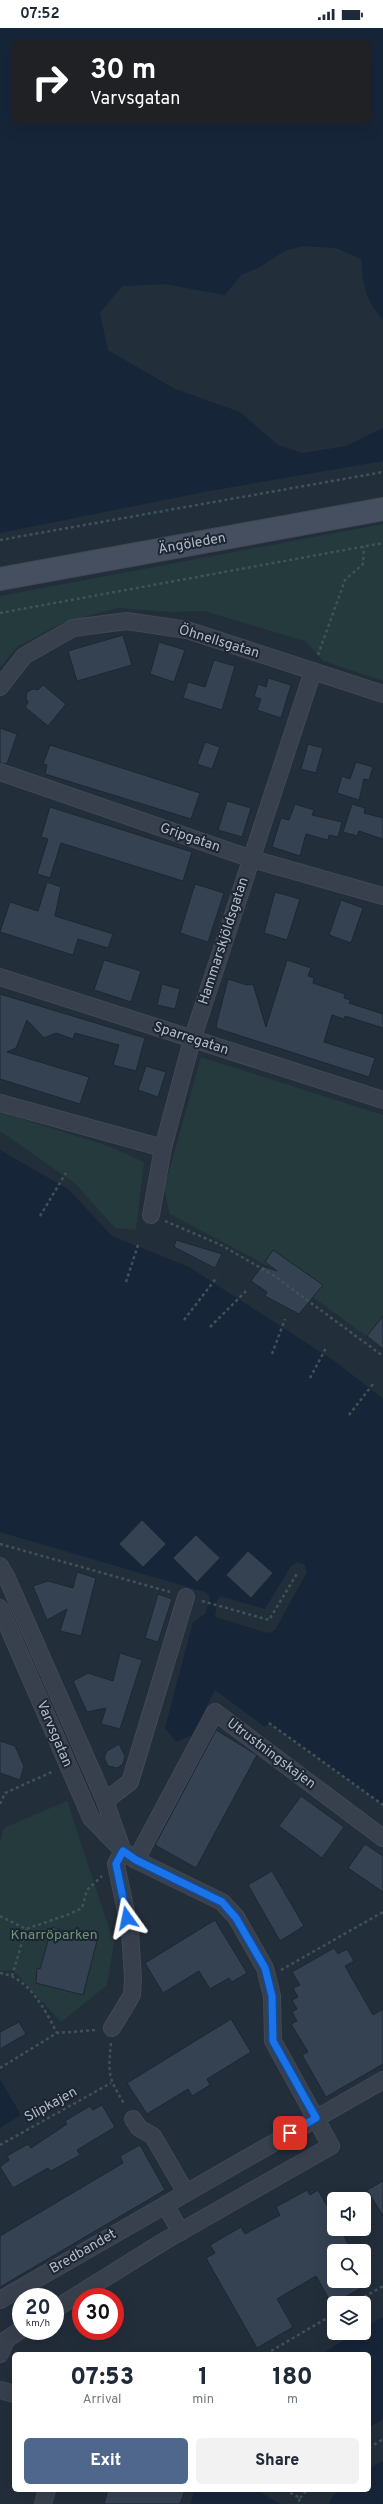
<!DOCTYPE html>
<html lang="en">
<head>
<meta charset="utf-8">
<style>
  :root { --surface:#fff; --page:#f2f2f3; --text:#1f2937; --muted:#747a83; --accent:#4f678d }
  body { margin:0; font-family:Overpass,sans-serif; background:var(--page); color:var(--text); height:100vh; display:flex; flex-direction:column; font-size:15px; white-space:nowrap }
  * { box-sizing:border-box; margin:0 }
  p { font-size:13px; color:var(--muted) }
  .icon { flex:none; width:22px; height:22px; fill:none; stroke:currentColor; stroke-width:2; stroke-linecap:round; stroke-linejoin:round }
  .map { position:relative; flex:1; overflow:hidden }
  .sheet { position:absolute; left:12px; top:2324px; width:359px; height:140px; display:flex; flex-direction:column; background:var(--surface); border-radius:6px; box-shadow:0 4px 16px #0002 }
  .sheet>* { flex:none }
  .banner { position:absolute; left:12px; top:12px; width:359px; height:84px; border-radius:6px; box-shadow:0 4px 16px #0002; background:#202124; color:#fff; overflow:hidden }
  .buttons { position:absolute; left:327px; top:2164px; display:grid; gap:8px }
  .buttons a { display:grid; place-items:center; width:44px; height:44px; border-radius:6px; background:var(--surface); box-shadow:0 4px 16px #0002; font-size:20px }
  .speed { position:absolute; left:12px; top:2260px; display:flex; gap:8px; font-size:20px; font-weight:700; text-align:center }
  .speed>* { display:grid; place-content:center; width:52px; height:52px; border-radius:50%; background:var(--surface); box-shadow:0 4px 16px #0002; line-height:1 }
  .speed small { font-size:10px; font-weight:400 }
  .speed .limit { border:6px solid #d22; background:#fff; color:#111 }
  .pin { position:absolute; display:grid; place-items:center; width:34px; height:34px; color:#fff; margin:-17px; border-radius:8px; box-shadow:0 2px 6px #0006 }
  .me { position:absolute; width:44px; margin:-22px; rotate:348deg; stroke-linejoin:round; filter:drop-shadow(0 0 3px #0008) }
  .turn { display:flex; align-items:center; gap:14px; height:84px; padding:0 12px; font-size:18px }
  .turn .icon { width:52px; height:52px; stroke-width:2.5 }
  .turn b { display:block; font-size:28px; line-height:34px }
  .eta { display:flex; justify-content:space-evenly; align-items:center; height:68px; text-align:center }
  .eta b { font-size:24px; font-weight:800; line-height:28px }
  .cta { display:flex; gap:8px; margin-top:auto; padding:8px 12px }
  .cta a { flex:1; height:46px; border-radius:6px; background:var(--accent); color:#fff; font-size:16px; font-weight:800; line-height:46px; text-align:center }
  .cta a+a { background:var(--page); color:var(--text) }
  .status { display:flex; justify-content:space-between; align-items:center; height:28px; padding:0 20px; background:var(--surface); direction:ltr }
  .status svg { height:11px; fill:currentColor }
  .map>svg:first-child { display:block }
  .green { fill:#253a3d }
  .water { fill:#172539; fill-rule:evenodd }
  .pier { fill:#232e3b }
  .building { fill:#354252; stroke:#1e2733 }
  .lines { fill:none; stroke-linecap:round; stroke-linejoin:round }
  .minor-casing { stroke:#404955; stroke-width:18 }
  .secondary-casing { stroke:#404955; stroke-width:24 }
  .path { stroke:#3e5355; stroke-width:2.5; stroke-dasharray:3 3; stroke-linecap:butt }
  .minor { stroke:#37404c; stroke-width:16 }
  .secondary { stroke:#454f5f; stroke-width:22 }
  .route-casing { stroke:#114b97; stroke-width:10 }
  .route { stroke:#1a73e8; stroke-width:7 }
  .labels { text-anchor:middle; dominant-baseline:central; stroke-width:4; stroke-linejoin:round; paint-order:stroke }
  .street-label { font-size:14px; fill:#b3bbc7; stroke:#1c2531 }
  .park-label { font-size:14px; fill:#6a9874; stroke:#1c2531 }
</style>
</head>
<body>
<div class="status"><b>07:52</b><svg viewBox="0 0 49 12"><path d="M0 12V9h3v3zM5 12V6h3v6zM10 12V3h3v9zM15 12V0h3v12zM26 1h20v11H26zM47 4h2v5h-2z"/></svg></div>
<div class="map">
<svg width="383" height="2476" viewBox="0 0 383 2476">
  <rect width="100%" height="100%" fill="#232e3b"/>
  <g class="green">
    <polygon points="383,496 383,653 323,633 305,613 204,583 172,584 118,580 64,594 17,619 0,640 0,568"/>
    <polygon points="201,1029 383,1087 383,1320 277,1243 170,1186 164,1161"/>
    <polygon points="0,1084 108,1118 144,1134 136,1202 115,1200 76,1156 0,1103"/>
    <polygon points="67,1773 114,1915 107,1957 61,1994 13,1942 0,1943 0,1815 4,1800"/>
  </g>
  <g class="water">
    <path d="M0,0H383V292C365,271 363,258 361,231L336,220L303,218L285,223L258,240L241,247L225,267L164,256L122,258L100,285L108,322L175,361L240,384L278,417L303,425L346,418L383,400V433L209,463L0,505ZM14,14H369V94H14Z"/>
    <path d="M0,1122L68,1161L112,1208L189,1239L336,1334L383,1371V1777L269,1695L265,1699L215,1662L192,1707L176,1714L165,1700L193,1594L205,1586L210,1569L205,1564L0,1504ZM297,1534L305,1537L307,1544L275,1602L267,1605L215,1589L217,1573L220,1568L265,1581L291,1538Z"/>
    <polygon points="0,2051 21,2087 0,2100"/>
    <polygon points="383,2289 383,2476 191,2476 194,2462 369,2462 369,2326 321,2326 356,2305 364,2305 364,2300"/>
  </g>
  <g class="pier">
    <polygon points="383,2391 383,2433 369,2441 369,2400"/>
    <polygon points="256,2462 341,2462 333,2468 329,2476 281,2476"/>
  </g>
  <g class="building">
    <polygon points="123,607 132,637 77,653 68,623"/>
    <polygon points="159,614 185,622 174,654 150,646"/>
    <polygon points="214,632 235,638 222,682 183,670 188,654 205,659"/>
    <polygon points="268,650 291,657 281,690 257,682 261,671 254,669 258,656 266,659"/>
    <polygon points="43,657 66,676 48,698 25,679 28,674 26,670 27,664 33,661 38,662"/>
    <polygon points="0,700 17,706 7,736 0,735"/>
    <polygon points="205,714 220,719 212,741 197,736"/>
    <polygon points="308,716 323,720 316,745 301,741"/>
    <polygon points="50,717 200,765 191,791 45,746 47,737 43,736"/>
    <polygon points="356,734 373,739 369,752 364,751 359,772 337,765 342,748 350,751"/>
    <polygon points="227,773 251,780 242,809 218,802"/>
    <polygon points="295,776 314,782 312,787 342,794 338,809 329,807 328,812 306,806 300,828 272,819 281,790 289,792"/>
    <polygon points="352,776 365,780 364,785 383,790 383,811 359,803 357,808 343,804"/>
    <polygon points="50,779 192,824 183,853 61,815 50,850 37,846 48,811 41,809"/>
    <polygon points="47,854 61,859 55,888 113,906 108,920 78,911 73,927 0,904 10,874 38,883"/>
    <polygon points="195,856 224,865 208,914 180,905"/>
    <polygon points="275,864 300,871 287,912 264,905"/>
    <polygon points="341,872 363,880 351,915 329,907"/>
    <polygon points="104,932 141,943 131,974 94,962"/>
    <polygon points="287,932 311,940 308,948 314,950 313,955 345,966 344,970 350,972 349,975 383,986 383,1000 345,988 344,991 332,987 324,1014 375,1030 369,1049 219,1001 216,998 228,951 247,957 253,956 266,999"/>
    <polygon points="162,956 180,961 175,981 157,977"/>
    <polygon points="0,966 145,1010 136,1043 113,1037 119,1017 75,1005 73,1011 56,1005 44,1010 27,992 16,1020 7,1024 89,1049 80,1076 0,1051"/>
    <polygon points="146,1038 166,1044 158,1069 138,1062"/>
    <polygon points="176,1212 222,1226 215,1240 174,1219"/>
    <polygon points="273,1222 323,1257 299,1286 265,1268 267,1264 251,1253 262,1238 277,1243 265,1234"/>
    <polygon points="383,1288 383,1321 367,1308"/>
    <polygon points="142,1492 166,1516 143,1539 119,1516"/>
    <polygon points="196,1507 220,1530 197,1554 173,1530"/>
    <polygon points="248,1523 273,1545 251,1570 226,1547"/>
    <polygon points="77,1544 96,1550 81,1608 60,1603 67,1581 47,1592 33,1558 48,1553 73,1560"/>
    <polygon points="158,1566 172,1571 158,1614 145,1610"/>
    <polygon points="120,1625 142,1632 120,1701 101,1696 106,1680 87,1684 73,1653 88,1645 113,1653"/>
    <polygon points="216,1702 257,1727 196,1840 155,1817"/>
    <polygon points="0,1713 15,1718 24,1738 20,1752 0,1745"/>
    <polygon points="119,1716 125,1728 123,1736 117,1740 108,1738 104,1730 107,1723"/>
    <polygon points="301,1768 344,1799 322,1830 279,1798"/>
    <polygon points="365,1816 383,1828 383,1864 348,1840"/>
    <polygon points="272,1843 304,1898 280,1913 248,1857"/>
    <polygon points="215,1892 247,1945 232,1954 229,1950 210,1961 199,1943 163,1965 145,1935"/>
    <polygon points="52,1899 97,1913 83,1967 36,1955 37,1940 40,1941"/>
    <polygon points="334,1920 338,1926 347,1921 354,1933 345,1938 373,1987 383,1981 383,2036 326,2069 302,2027 308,2024 291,1996 297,1993 292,1984 297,1981 292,1972 298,1969 293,1960 300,1957 292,1944"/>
    <polygon points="231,1991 251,2024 207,2051 210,2057 192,2068 188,2061 147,2086 127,2055"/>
    <polygon points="19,1994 26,2006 0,2021 0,2004"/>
    <polygon points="102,2077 115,2099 77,2122 80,2127 51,2143 48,2140 13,2160 0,2139 9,2132 7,2128 28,2116 31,2120 67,2096 65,2093 90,2078 93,2082"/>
    <polygon points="140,2117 165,2162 0,2259 0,2208 123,2135 120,2128"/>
    <polygon points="383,2153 383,2188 367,2162"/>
    <polygon points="307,2162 310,2167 318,2162 334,2190 334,2201 340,2201 352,2223 334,2223 334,2253 374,2253 334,2275 334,2280 316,2248 277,2271 293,2299 257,2320 206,2230 215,2225 210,2217 241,2199 245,2206 280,2187 276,2179"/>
    <polygon points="108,2462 185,2462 180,2476 104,2476"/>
  </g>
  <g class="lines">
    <defs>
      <g id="minor">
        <polyline points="0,659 24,628 73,600 127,593 187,602 383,666"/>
        <polyline points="0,744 252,831 383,868"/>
        <polyline points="0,949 383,1072"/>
        <polyline points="0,1075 163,1120"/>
        <polyline points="151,1187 163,1120 192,1012 313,643"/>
        <polyline points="0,1538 7,1550 105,1773 121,1818"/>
        <polyline points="0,1580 91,1790 123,1823 136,1832 222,1874 236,1889 265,1940 272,1968 273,2013 331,2118 166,2212 55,2281"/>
        <polyline points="105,1773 130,1754 186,1569"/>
        <polyline points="136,1832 215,1684 383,1810"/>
        <polyline points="112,2000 132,1967 133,1950 130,1903 116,1836 123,1823"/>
        <polyline points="133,2091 139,2100 153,2108 186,2165"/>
        <polyline points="165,2177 181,2204"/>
        <polyline points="0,2272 383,2052"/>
        <polyline points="0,2326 7,2311 21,2302"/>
        <polyline points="0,2362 14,2366"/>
        <polyline points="43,2476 47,2462"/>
      </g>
      <polyline id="secondary" points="0,551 383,481"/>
    </defs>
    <use href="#minor" class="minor-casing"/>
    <use href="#secondary" class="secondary-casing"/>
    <g class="path">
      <polyline points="0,512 383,444"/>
      <polyline points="0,585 383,515"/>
      <polyline points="318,627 345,552 363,536 364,519"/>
      <polyline points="40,1188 66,1145"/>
      <polyline points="165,1193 221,1217 273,1247 383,1328"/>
      <polyline points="126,1254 139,1214"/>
      <polyline points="184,1292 217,1249"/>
      <polyline points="210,1299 246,1263"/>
      <polyline points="272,1326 285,1291"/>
      <polyline points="310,1350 326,1320"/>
      <polyline points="349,1387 373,1356"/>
      <polyline points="0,1516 170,1564"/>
      <polyline points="202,1573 269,1592 298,1544"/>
      <polyline points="269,1695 383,1777"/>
      <polyline points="0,1776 5,1765 54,1743"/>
      <polyline points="0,1888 26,1901 67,1887 82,1880 87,1862 102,1848"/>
      <polyline points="281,1942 383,1884"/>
      <path d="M0,1945C29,1949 45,1982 57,2005"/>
      <polyline points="12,1948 26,1901"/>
      <path d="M111,2015C108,2046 108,2050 125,2077"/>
      <polyline points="0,2040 57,2005 96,2002"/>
      <polyline points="0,2117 111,2055"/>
      <polyline points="354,2275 383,2258"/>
      <polyline points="266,2326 334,2286"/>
      <polyline points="369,2420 383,2411"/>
      <polyline points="285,2462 300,2470 298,2476"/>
      <polyline points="300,2470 307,2462"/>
    </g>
    <use href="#minor" class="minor"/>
    <use href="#secondary" class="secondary"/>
  </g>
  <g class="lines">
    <defs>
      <polyline id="route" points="127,1890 116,1836 123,1823 136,1832 222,1874 236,1890 265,1940 272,1968 273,2013 316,2090 290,2105"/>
    </defs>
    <use href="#route" class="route-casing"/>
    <use href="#route" class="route"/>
  </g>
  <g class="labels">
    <g class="street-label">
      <text transform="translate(192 516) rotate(-10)">Ängöleden</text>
      <text transform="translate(219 614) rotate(17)">Öhnellsgatan</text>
      <text transform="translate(190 810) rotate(19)">Gripgatan</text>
      <text transform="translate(224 913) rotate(-72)">Hammarskjöldsgatan</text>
      <text transform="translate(191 1011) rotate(18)">Sparregatan</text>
      <text transform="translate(54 1706) rotate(67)">Varvsgatan</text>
      <text transform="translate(271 1726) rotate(37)">Utrustningskajen</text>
      <text transform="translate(51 2077) rotate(-29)">Slipkajen</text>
      <text transform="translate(83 2224) rotate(-30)">Bredbandet</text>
    </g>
    <g class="park-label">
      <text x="54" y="1907">Knarröparken</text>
    </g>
  </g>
</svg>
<div class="buttons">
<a><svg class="icon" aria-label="sound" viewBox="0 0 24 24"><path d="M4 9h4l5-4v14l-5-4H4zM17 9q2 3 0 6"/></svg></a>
<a><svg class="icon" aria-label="search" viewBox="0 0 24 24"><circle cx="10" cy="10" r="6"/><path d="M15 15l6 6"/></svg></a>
<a><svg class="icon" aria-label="layers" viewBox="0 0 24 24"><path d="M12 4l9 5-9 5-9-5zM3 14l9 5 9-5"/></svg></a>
</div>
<div class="speed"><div>20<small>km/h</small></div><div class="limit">30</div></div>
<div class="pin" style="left:290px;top:2105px;background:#d93025"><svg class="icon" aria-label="arrive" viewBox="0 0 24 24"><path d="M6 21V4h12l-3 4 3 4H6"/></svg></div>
<svg class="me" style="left:127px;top:1890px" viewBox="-20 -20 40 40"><path d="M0-17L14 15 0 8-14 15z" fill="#1a73e8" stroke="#fff" stroke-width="4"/></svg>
<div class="banner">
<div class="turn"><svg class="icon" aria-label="right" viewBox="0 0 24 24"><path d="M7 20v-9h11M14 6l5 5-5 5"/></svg><div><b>30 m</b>Varvsgatan</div></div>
</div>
<section class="sheet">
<div class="eta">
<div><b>07:53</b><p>Arrival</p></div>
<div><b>1</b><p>min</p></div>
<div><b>180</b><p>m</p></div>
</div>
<div class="cta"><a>Exit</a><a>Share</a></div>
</section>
</div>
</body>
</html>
